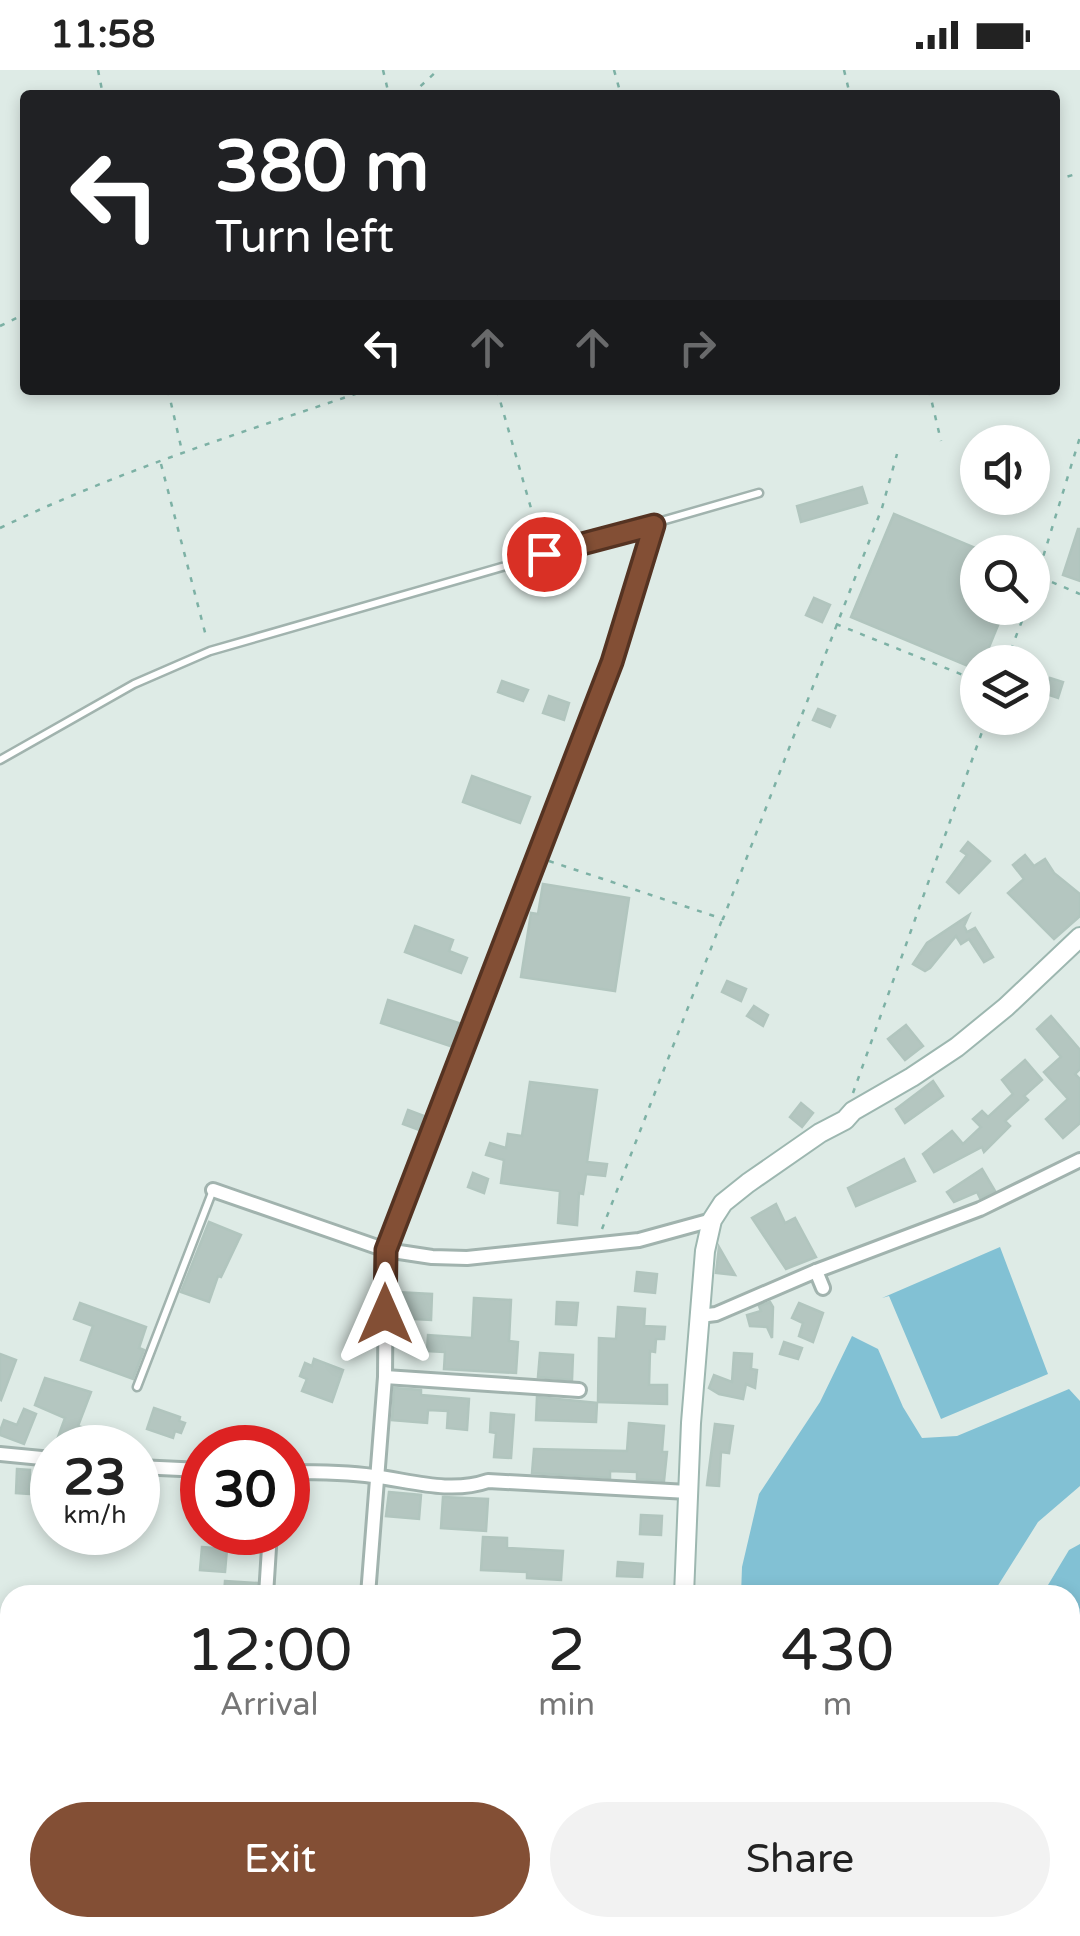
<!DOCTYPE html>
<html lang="en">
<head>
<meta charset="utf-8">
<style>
  :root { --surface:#fff; --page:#f2f2f2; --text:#222; --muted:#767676; --accent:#834f35 }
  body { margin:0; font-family:"Varela Round",sans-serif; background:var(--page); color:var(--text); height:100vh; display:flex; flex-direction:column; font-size:38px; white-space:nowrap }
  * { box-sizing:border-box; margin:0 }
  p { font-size:32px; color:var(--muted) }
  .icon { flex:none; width:55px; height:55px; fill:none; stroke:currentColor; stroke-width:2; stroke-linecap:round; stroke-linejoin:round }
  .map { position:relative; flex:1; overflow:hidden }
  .side { position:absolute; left:0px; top:1515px; width:1080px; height:352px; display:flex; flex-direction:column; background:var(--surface); border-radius:30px 30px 0 0; box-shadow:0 5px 15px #0003 }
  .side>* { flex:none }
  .top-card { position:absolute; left:20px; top:20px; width:1040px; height:305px; border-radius:10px; box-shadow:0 5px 15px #0003; background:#202124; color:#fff; overflow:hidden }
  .tools { position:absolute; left:960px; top:355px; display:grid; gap:20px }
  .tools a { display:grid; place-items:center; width:90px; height:90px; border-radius:50%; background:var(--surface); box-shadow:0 5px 15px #0003; font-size:50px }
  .speed { position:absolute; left:30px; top:1355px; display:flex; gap:20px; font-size:50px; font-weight:700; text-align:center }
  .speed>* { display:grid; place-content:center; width:130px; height:130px; border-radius:50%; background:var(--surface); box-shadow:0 5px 15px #0003; line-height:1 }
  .speed small { font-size:25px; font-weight:400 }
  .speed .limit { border:15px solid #d22; background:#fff; color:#111 }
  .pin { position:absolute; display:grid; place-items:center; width:85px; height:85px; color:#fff; margin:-42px; border:5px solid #fff; border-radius:50%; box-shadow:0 2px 10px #0007 }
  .me { position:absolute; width:110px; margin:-55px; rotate:0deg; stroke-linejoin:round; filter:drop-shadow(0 0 8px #0008) }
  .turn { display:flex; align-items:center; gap:35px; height:210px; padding:0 30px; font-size:45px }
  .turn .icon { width:130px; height:130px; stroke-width:2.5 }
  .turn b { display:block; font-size:70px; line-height:85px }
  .lanes { display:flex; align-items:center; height:95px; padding:0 30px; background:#0003; justify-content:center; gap:50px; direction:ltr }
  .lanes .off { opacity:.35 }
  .eta { display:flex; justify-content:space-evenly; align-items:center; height:170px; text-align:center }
  .eta b { font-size:60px; font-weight:600; line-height:70px }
  .cta { display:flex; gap:20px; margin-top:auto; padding:20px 30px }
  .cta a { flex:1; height:115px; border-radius:60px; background:var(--accent); color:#fff; font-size:40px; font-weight:600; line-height:115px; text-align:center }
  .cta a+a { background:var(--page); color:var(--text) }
  .status { display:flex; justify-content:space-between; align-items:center; height:70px; padding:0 50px; background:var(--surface); direction:ltr }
  .status svg { height:28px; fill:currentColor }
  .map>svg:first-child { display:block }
  .water { fill:#82c1d4 }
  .building { fill:#b4c6c0; stroke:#b1c5be; stroke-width:2.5 }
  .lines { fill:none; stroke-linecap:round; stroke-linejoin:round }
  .lane-casing { stroke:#a1b3ae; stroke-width:11 }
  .street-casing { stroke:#a1b3ae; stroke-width:18 }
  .secondary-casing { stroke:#9db7b0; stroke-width:22 }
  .path { stroke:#7db1a5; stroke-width:2.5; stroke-dasharray:5 8; stroke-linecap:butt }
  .lane { stroke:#fff; stroke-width:6 }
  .street { stroke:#fff; stroke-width:12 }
  .secondary { stroke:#fff; stroke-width:18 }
  .route-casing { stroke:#532; stroke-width:25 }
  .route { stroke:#834f35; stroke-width:18 }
</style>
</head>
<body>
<div class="status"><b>11:58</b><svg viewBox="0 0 49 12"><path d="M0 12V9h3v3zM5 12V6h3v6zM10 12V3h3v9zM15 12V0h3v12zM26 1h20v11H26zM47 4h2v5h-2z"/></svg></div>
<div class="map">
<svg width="1080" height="1866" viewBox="0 0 1080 1866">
  <rect width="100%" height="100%" fill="#deebe6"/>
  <g class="water">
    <polygon points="1000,1177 1048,1304 941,1349 889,1226 882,1228"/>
    <polygon points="852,1266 878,1279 903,1337 922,1368 957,1366 1069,1319 1080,1331 1080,1416 1038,1452 992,1525 741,1525 742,1497 759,1424 820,1332"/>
    <polygon points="1080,1474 1080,1866 887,1866 891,1858 1070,1858 1070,1525 1042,1525 1069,1480"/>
  </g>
  <g class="building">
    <polygon points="862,417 867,433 801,452 797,436"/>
    <polygon points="894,444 978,479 978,538 1005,538 983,592 978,592 978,600 851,547"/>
    <polygon points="1078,459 1080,459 1080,511 1063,505"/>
    <polygon points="814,528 830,535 822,552 806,545"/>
    <polygon points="1050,608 1063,612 1058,628 1046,624"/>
    <polygon points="502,611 528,620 523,631 498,622"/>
    <polygon points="549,626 569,633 564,650 543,643"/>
    <polygon points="818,639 835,646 830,657 813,650"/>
    <polygon points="472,706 530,727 520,753 463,732"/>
    <polygon points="968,772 990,791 959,823 947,812 967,785 961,781"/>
    <polygon points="1025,785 1034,796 1045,789 1054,803 1080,824 1080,846 1054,869 1008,823 1024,809 1013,795"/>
    <polygon points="543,814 629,828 615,921 521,907 531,843 538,844"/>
    <polygon points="969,845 964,856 967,862 975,858 993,887 984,892 969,869 961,874 956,866 930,898 925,901 913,894 927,873"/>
    <polygon points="415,856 453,870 449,881 467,888 461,903 405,882"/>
    <polygon points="727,911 746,919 741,931 722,922"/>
    <polygon points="388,930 465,955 456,978 381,953"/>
    <polygon points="754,936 768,945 763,956 747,946"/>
    <polygon points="1051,946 1080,980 1080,999 1075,1004 1080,1009 1080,1053 1063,1068 1046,1049 1068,1029 1044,1002 1061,987 1037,959"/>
    <polygon points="906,955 923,976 905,990 888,969"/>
    <polygon points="1025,990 1042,1010 1024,1026 1028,1030 1005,1051 1010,1056 984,1082 982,1077 934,1102 923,1084 952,1061 963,1074 981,1057 973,1049 982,1041 988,1047 1013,1024 1002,1010"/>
    <polygon points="933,1011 943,1026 905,1053 896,1039"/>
    <polygon points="530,1012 597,1020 587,1092 607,1094 605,1106 586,1104 583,1124 579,1123 577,1155 558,1153 560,1121 501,1113 504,1090 486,1085 490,1073 506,1078 508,1064 522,1066"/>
    <polygon points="801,1033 813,1043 802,1057 790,1047"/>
    <polygon points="408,1040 424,1046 419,1060 403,1054"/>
    <polygon points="904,1089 915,1111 856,1136 848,1118"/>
    <polygon points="982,1099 995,1121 980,1128 977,1122 954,1132 947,1122"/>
    <polygon points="473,1103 488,1109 484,1123 468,1117"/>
    <polygon points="776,1134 785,1153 795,1148 816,1187 786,1199 752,1148"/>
    <polygon points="209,1152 241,1165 221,1207 218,1206 209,1232 181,1222"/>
    <polygon points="719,1177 735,1205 716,1203"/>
    <polygon points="637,1202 657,1204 655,1223 635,1221"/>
    <polygon points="396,1222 432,1224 431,1250 395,1248"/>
    <polygon points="474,1228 511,1230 509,1271 518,1272 516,1303 444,1299 445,1282 427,1281 428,1265 472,1268"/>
    <polygon points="557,1232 578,1233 576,1255 556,1254"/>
    <polygon points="770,1232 773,1237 772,1268 767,1257 750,1256 747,1245 761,1241 759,1236"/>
    <polygon points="80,1233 146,1257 139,1278 144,1280 133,1309 81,1290 93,1256 74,1249"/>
    <polygon points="799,1233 823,1243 813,1272 799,1266 803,1253 792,1248"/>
    <polygon points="618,1237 645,1239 644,1256 665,1257 664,1269 656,1269 655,1282 650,1281 649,1315 667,1315 667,1334 598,1332 599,1268 616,1269"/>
    <polygon points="784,1272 802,1278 798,1289 780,1284"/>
    <polygon points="540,1283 573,1285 572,1310 538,1307"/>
    <polygon points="734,1283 752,1284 751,1299 757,1300 755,1318 746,1314 743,1329 719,1324 709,1318 714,1305 732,1312"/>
    <polygon points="0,1284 16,1290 1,1330 0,1329"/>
    <polygon points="314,1289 343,1300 332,1332 302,1321 307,1309 300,1306 305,1293 312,1296"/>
    <polygon points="45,1308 91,1322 78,1356 90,1360 83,1378 54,1378 65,1348 35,1335"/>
    <polygon points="394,1318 421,1320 421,1325 469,1329 467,1360 447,1358 448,1341 428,1340 427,1353 392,1350"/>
    <polygon points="537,1327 597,1333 596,1352 536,1350"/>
    <polygon points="154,1338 180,1347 179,1351 185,1353 181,1363 175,1361 173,1368 147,1359"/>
    <polygon points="24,1339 36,1344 24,1374 0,1365 0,1361 4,1350 17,1355"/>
    <polygon points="491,1343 514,1345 511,1388 494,1387 496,1363 490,1362"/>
    <polygon points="629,1353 664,1356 662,1382 667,1382 664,1411 637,1409 637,1402 610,1401 610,1408 532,1403 534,1379 627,1381"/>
    <polygon points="715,1354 733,1356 729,1383 721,1382 719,1416 707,1415"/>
    <polygon points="17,1399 30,1400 29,1424 16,1423"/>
    <polygon points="389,1422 421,1425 419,1449 386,1446"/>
    <polygon points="443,1427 488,1429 486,1461 441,1458"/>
    <polygon points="641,1445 662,1446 661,1465 640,1464"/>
    <polygon points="483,1467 507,1468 507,1478 563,1481 561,1510 527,1508 527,1502 481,1500"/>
    <polygon points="202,1477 227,1479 225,1502 200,1500"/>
    <polygon points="618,1492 643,1494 642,1507 617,1506"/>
    <polygon points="225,1511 257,1513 256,1525 224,1525"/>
  </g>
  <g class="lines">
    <defs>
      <g id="lane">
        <polyline points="0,690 134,614 210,581 759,423"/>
        <polyline points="386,1179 612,591 655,455"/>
        <polyline points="137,1317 213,1120"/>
      </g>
      <g id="street">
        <polyline points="213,1120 386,1180 432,1187 467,1188 639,1170 712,1150"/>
        <polyline points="816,1201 823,1218"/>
        <polyline points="700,1246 716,1244 816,1201 980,1139 1080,1090"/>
        <polyline points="385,1307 579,1320"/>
        <polyline points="0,1384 52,1389"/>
        <polyline points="138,1397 202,1400"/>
        <path d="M288,1402C316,1402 345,1402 373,1406C412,1411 450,1424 488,1411L688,1422"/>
        <polyline points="266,1525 270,1462"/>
        <polyline points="368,1525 385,1307 386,1180"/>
      </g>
      <g id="secondary">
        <polyline points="684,1525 691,1353 705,1181 712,1150 723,1133 748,1113 820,1063 845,1050 853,1041 912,1007 957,977 1006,937 1080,867"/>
        <polyline points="673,1866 673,1858"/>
      </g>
    </defs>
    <use href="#lane" class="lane-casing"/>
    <use href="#street" class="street-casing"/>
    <use href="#secondary" class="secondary-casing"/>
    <g class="path">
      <polyline points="98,0 103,25"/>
      <polyline points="383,0 389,25"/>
      <polyline points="614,0 621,25"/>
      <polyline points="844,0 850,25"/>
      <polyline points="411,25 438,0"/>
      <polyline points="1055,110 1080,103"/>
      <polyline points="0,256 25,244"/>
      <polyline points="168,320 182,381"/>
      <polyline points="497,320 541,473"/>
      <polyline points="929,320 941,371"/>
      <polyline points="161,394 207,570"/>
      <path d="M0,458C118,401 243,362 367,320"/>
      <polyline points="1040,507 1080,524"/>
      <polyline points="1032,523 1080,367"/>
      <polyline points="836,554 978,611"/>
      <polyline points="1006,592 1027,538"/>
      <polyline points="549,791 723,849 882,438 897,384"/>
      <polyline points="853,1023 987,648"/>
      <polyline points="602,1159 722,850"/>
      <polyline points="784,1858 787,1866"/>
    </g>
    <use href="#lane" class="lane"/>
    <use href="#street" class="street"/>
    <use href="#secondary" class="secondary"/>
  </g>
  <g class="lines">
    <defs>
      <polyline id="route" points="385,1244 386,1180 612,592 654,455 544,484"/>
    </defs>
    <use href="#route" class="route-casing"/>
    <use href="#route" class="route"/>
  </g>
</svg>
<div class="tools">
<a><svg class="icon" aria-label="sound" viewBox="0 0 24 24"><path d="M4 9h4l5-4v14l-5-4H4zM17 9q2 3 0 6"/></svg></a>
<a><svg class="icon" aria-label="search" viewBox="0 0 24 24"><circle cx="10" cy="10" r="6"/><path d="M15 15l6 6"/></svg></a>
<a><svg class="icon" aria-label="layers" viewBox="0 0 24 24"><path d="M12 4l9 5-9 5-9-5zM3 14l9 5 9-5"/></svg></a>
</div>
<div class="speed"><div>23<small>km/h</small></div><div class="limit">30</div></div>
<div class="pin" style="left:544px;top:484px;background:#d93025"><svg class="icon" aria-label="arrive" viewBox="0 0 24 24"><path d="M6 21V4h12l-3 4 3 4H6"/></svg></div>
<svg class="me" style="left:385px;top:1244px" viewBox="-20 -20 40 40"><path d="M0-17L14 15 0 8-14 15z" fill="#834f35" stroke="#fff" stroke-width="4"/></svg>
<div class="top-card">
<div class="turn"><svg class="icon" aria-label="left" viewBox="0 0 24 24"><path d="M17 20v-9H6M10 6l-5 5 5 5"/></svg><div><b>380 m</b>Turn left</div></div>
<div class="lanes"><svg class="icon" aria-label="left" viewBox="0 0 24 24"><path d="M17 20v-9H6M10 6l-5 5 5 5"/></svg><svg class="icon off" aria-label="ahead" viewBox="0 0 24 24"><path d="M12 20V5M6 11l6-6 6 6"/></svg><svg class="icon off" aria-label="ahead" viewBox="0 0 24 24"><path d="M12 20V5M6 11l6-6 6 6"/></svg><svg class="icon off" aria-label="right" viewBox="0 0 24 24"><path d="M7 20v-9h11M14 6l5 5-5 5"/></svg></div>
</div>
<section class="side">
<div class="eta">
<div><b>12:00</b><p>Arrival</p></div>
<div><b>2</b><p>min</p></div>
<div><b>430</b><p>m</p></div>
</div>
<div class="cta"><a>Exit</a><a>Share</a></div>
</section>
</div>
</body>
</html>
